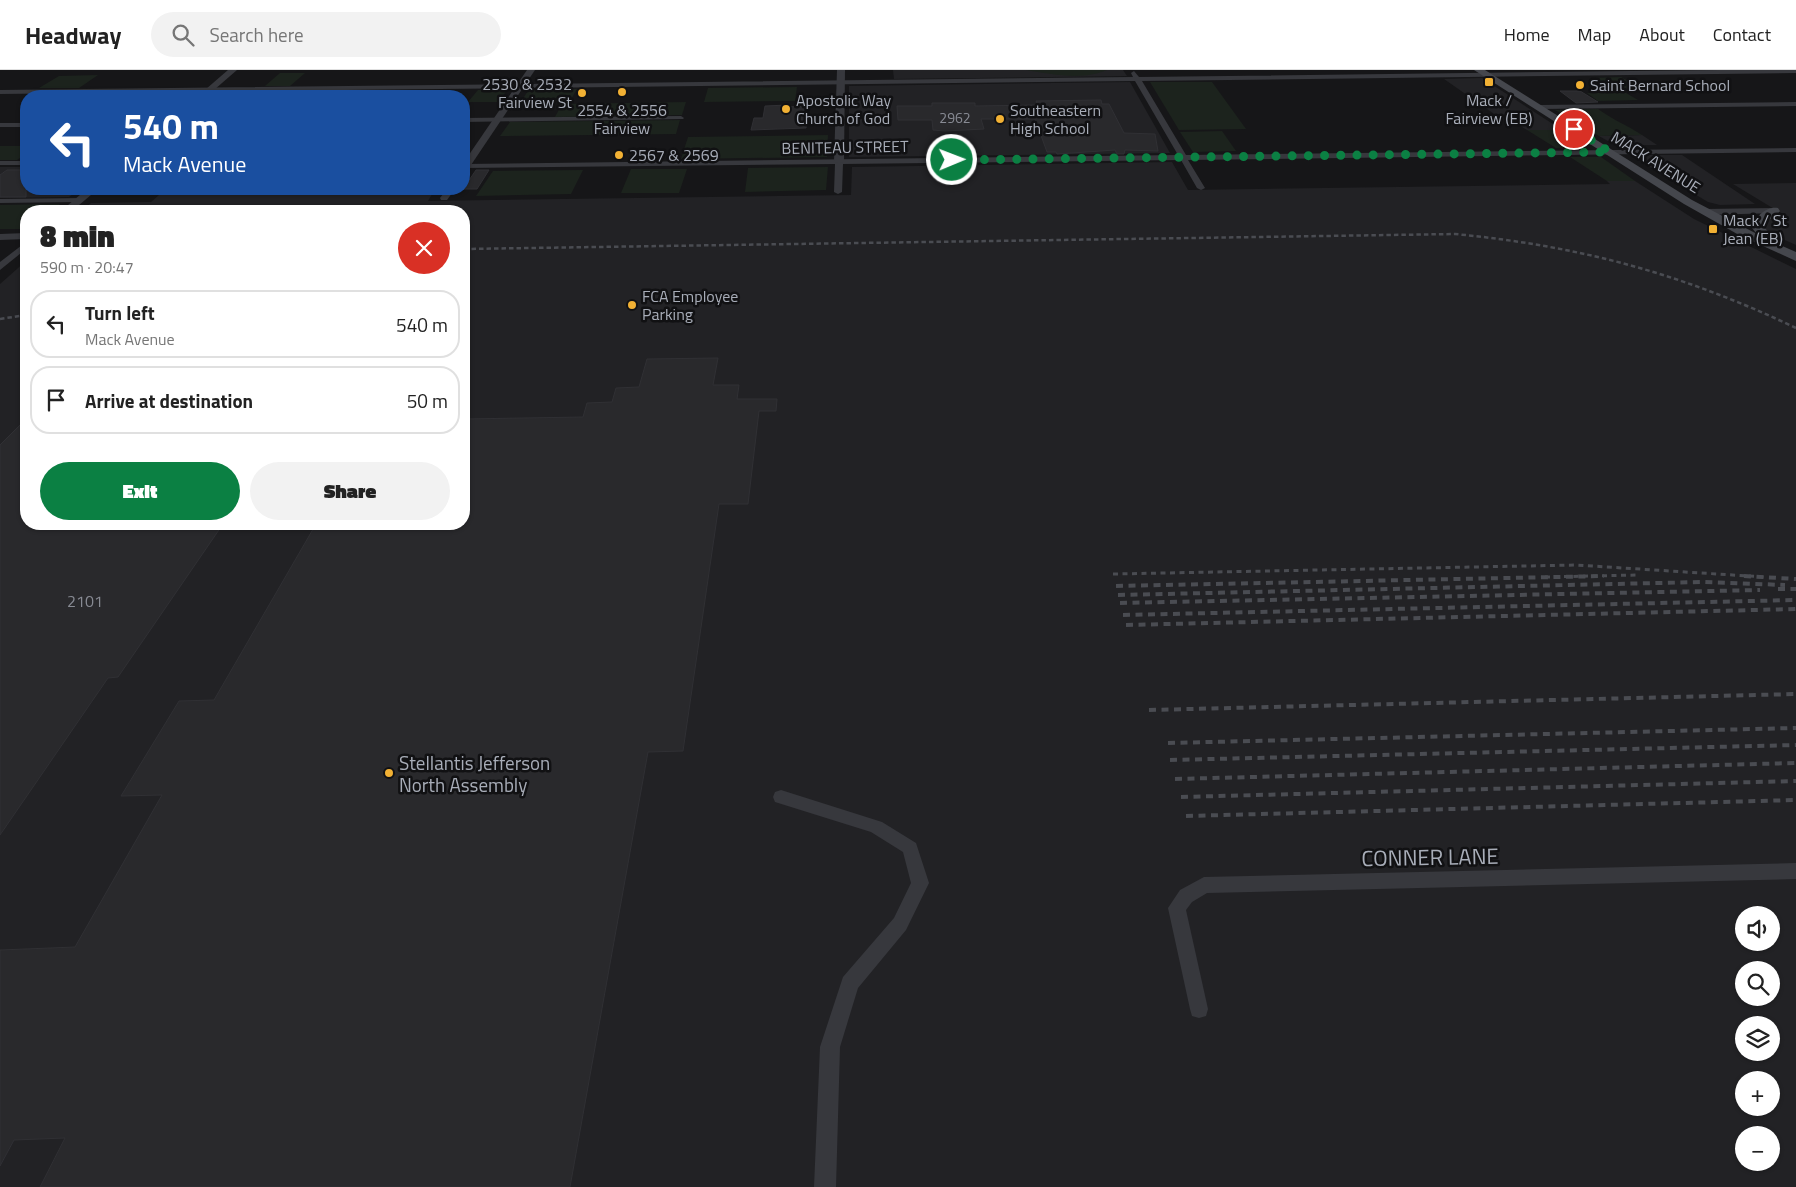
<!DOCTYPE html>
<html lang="en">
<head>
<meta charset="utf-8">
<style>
  :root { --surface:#fff; --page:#f2f2f2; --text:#222; --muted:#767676; --line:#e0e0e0; --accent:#0b8043 }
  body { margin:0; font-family:"Titillium Web",sans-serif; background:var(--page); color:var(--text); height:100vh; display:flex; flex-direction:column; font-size:19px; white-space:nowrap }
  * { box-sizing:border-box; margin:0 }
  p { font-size:16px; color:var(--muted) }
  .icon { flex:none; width:28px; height:28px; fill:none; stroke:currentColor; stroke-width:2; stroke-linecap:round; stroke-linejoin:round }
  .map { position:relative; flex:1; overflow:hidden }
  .panel { position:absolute; left:20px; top:135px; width:450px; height:325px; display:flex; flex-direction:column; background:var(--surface); border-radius:20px; box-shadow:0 1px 4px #0004 }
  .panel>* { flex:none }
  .banner { position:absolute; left:20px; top:20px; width:450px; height:105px; border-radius:20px; box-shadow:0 1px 4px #0004; background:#1a4fa0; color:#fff; overflow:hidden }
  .buttons { position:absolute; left:1735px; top:836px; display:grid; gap:10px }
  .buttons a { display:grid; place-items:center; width:45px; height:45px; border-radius:50%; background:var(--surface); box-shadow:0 1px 4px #0004; font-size:25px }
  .pin { position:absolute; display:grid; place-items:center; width:42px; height:42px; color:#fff; margin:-21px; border:2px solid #fff; border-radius:50%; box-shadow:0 1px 5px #0007 }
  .me { position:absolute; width:55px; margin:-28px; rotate:89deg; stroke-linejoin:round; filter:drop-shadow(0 0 4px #0008) }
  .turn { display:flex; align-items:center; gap:18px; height:105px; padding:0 20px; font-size:22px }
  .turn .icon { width:65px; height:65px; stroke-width:2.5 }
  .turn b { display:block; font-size:35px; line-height:42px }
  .round { display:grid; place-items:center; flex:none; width:52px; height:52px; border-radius:26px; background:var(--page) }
  .overview { display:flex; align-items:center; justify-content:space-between; height:85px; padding:0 20px }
  h1 { font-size:30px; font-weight:800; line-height:38px }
  .primary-button { display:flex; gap:10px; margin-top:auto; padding:10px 20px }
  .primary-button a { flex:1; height:58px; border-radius:30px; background:var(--accent); color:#fff; font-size:20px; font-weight:800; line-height:58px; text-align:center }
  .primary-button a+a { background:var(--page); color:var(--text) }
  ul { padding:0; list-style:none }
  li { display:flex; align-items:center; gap:15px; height:68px; margin:0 10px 8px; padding:0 10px; border:2px solid var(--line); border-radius:20px }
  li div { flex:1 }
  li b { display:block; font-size:19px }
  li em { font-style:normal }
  header { display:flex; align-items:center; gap:30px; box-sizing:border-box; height:70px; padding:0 25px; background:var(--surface); border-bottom:1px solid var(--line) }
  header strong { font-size:24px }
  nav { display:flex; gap:28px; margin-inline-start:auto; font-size:18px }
  .search { width:350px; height:45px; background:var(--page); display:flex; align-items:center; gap:12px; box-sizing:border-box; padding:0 18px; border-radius:28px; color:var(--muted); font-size:19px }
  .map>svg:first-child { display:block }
  .built { fill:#222225; fill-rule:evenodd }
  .green { fill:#1c231d }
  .building { fill:#29292c; stroke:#303034 }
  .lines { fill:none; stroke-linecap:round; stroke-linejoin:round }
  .minor { fill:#37383d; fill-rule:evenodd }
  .tertiary { fill:#37383d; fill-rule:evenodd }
  .secondary { fill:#45474d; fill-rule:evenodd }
  .rail-far2 { stroke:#4a4c52; stroke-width:2.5; stroke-dasharray:4.5 3; stroke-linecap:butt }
  .rail-far1 { stroke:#4a4c52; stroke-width:3; stroke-dasharray:5 4.5; stroke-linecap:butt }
  .rail { stroke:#4a4c52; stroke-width:4; stroke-dasharray:7 5.5; stroke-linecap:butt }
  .route { stroke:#0b8043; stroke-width:9; stroke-dasharray:0 16.2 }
  .poi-dot { fill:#f2b134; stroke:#111113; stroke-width:2 }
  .labels { text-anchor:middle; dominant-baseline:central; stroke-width:5; stroke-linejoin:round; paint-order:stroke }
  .far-number-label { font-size:14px; fill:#888b94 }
  .far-poi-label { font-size:16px; fill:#a8adb8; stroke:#111113; text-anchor:start }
  .far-street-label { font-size:16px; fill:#a8adb8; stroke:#111113 }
  .number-label { font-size:16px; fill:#888b94 }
  .poi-label { font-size:19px; fill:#a8adb8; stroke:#111113; text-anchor:start }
  .near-street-label { font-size:22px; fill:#a8adb8; stroke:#111113 }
</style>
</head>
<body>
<header>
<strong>Headway</strong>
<div class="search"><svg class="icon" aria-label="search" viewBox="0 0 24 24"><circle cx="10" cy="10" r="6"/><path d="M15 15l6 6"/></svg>Search here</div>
<nav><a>Home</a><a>Map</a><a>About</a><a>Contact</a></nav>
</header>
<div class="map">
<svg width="1796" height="1117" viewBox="0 0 1796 1117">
  <rect width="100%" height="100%" fill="#161618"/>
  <g class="built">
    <polygon points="893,0 1123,0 1127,6 894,9"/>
    <polygon points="1482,8 1562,60 1527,60 1519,55 1510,55 1444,9"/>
    <polygon points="1130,12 1170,83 849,87 849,16"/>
    <polygon points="1642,65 1657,75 1615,75 1599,66"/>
    <polygon points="1630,85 1682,85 1755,134 1720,135 1708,132"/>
    <path d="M1172,92L1188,120L1610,114L1607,111H1635L1694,149L1796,199V1117H0V214L26,191V454H464V141H81L91,133L151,132L166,119H435L428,131L851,125L852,97ZM1744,845H1771V872H1744ZM1744,900H1771V928H1744ZM1744,955H1771V982H1744ZM1744,1010H1771V1038H1744ZM1744,1065H1771V1092H1744Z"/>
    <polygon points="0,97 26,97 26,119 79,119 69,127 0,128"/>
    <polygon points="1796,113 1796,175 1767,162 1763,157 1769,148 1786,146 1733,114"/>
  </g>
  <g class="green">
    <path d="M1026,0H1107C1081,11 1052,4 1026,0Z"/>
    <polygon points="280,3 305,3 290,16 265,16"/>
    <polygon points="98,5 79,18 39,18 59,6"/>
    <polygon points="1621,7 1641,18 1608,19 1591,8"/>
    <polygon points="1150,12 1212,12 1246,59 1179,60"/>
    <polygon points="797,17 795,31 704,32 708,18"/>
    <polygon points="529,19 577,19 570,31 521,32"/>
    <polygon points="478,20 507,20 499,32 468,32"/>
    <polygon points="1587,23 1626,23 1638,30 1598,31"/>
    <polygon points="686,32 682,45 555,47 562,34"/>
    <path d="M1598,39C1613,50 1627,55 1642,65L1599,66L1555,40Z"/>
    <polygon points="680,50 676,64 500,66 510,52"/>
    <polygon points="1527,60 1562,60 1587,77 1556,78"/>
    <polygon points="1222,61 1236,81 1193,82 1180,62"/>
    <polygon points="828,65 827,87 681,89 688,67"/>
    <polygon points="0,76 26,76 26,84 17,90 0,90"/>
    <polygon points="1570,87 1601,87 1635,111 1607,111"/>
    <polygon points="828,97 826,120 745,122 748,98"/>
    <polygon points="631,99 687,99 679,123 621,123"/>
    <polygon points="583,100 571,124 476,126 493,101"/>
    <polygon points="60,134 51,141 26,141 26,159 0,159 0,135"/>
  </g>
  <g class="building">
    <polygon points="1560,21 1580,21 1598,32 1576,33"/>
    <polygon points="1101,30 1102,34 1109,34 1124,63 1155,64 1158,81 1125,80 1124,84 1117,84 1115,80 1057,84 1056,82 1047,82 1035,49 981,49 984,59 945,61 933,60 932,50 898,50 897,36 932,36 932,33 975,33 975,36 1038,35 1036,31"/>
    <polygon points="788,35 787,37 808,36 806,58 751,60 754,48 763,48 765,36"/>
    <polygon points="7,100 26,100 26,127 0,127 0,105"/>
    <polygon points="476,100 489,100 477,119 463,119"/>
    <polygon points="718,288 713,315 739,315 737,329 777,329 776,341 759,341 748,434 719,434 683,681 648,682 570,1117 40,1117 65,1068 14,1070 0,1096 0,880 75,877 162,725 121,726 179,631 214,630 316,454 464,454 464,349 583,347 587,333 612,332 616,318 639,317 647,289"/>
    <polygon points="26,349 26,454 223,454 118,607 108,608 0,765 0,375"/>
  </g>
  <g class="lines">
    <g class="minor">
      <polygon points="1719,0 1796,0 1796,3 1142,11 1186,85 1796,78 1796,82 1188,90 1205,118 1201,120 1197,118 1181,90 843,94 842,122 838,124 834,122 835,94 464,98 464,94 1178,85 1135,11 0,24 0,20 1133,7 1131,3 1134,1 1139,7"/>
      <polygon points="1796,32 1796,36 1540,39 1537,37 1540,35"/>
      <polygon points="681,46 684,48 683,49 464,52 464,48"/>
      <rect x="0" y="53" width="26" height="4"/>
      <rect x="0" y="91" width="26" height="4"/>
      <polygon points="447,119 455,119 447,130 441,130 440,128"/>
      <polygon points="82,128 83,130 79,132 0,133 0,129"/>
      <polygon points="26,172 26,179 0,200 0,192"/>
      <polygon points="781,720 882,752 916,773 929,813 906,860 858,918 840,977 836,1117 814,1117 820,977 843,907 894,848 911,813 903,782 871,762 775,732 773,727 775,722"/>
      <polygon points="1796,793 1796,809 1207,823 1192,832 1186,840 1208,939 1206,946 1199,948 1192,946 1190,939 1168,838 1180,820 1204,807"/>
    </g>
    <g class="tertiary">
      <polygon points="228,0 237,0 207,26 198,26"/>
      <polygon points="527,0 535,0 469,98 464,98 464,92"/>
      <polygon points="837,0 845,0 844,91 839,94 834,91"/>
      <polygon points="87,119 98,119 72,141 61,141"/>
      <polygon points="1774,138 1778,139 1779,141 1778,143 1705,145 1700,142 1705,139"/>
      <polygon points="26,163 26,169 0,170 0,164"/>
    </g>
    <path class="secondary" d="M1474,0H1485L1692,130L1757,164L1752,158C1755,147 1766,136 1778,138L1780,141C1775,148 1767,148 1764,157L1780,175L1796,182V191L1739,165L1684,134Z"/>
    <g class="rail-far2">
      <path d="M464,179L1455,164C1580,176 1683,204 1796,258"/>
      <polyline points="0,249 26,245"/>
    </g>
    <g class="rail-far1">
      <polyline points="1113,504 1576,495 1764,507"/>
      <polyline points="1545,507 1638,505"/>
    </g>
    <g class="rail">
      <polyline points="1744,506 1796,509"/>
      <polyline points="1116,516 1604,506"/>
      <polyline points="1778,519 1796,519"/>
      <polyline points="1118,525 1703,512 1785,515"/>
      <polyline points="1120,533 1760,520"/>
      <polyline points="1123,545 1796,530"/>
      <polyline points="1126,555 1796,539"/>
      <polyline points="1149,640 1796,624"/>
      <polyline points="1168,673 1796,658"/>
      <polyline points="1170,690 1796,675"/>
      <polyline points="1175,709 1796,693"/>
      <polyline points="1181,727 1796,711"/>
      <polyline points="1186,746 1796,730"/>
    </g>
  </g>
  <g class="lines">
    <polyline class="route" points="952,90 1610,82 1574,59"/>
  </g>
  <g class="poi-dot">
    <rect x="1484" y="7" width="10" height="10" rx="2.5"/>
    <circle cx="1580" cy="15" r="5"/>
    <circle cx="622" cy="22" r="5"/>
    <circle cx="582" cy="23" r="5"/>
    <circle cx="786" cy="39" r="5"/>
    <circle cx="1000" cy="49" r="5"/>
    <circle cx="619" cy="85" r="5"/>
    <rect x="1708" y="154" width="10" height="10" rx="2.5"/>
    <circle cx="632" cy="235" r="5"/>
    <circle cx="389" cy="703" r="5"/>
  </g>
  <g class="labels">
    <g class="far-number-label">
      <text x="955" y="47">2962</text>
    </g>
    <g class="far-poi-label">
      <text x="572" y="14" text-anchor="end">2530 &amp; 2532<tspan x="572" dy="18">Fairview St</tspan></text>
      <text x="1590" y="15">Saint Bernard School</text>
      <text x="796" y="30">Apostolic Way<tspan x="796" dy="18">Church of God</tspan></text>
      <text x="1489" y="30" text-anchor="middle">Mack /<tspan x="1489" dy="18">Fairview (EB)</tspan></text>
      <text x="622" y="40" text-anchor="middle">2554 &amp; 2556<tspan x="622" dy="18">Fairview</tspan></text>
      <text x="1010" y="40">Southeastern<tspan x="1010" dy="18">High School</tspan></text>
      <text x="629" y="85">2567 &amp; 2569</text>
      <text x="1723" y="150">Mack / St<tspan x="1723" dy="18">Jean (EB)</tspan></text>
      <text x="642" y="226">FCA Employee<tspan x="642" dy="18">Parking</tspan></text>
    </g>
    <g class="far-street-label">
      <text transform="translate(845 77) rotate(-1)">BENITEAU STREET</text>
      <text transform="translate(1656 92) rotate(32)">MACK AVENUE</text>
    </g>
    <g class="number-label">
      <text x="85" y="531">2101</text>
    </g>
    <g class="poi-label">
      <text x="399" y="692">Stellantis Jefferson<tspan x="399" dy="22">North Assembly</tspan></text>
    </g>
    <g class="near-street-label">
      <text transform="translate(1430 787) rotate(-1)">CONNER LANE</text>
    </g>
  </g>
</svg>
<div class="buttons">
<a><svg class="icon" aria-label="sound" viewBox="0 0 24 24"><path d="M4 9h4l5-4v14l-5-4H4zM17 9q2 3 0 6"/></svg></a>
<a><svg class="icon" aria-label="search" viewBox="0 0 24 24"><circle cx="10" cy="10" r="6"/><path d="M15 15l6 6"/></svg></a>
<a><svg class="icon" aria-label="layers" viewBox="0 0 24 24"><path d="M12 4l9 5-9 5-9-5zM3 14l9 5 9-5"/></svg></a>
<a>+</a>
<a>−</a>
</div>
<div class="pin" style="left:1574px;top:59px;background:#d93025"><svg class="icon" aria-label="arrive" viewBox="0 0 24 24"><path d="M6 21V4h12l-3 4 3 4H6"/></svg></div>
<svg class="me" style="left:952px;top:90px" viewBox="-20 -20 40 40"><circle r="17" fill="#0b8043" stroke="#fff" stroke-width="3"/><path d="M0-11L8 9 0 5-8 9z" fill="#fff"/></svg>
<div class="banner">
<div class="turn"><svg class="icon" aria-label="left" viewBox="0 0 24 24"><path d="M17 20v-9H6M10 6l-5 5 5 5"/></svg><div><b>540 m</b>Mack Avenue</div></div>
</div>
<section class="panel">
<div class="overview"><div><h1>8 min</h1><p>590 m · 20:47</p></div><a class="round" style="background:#d93025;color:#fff"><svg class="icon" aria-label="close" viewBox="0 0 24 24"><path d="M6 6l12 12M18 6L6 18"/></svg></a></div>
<ul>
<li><svg class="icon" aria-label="left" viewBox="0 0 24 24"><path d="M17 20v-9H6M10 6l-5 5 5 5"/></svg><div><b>Turn left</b><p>Mack Avenue</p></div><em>540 m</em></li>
<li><svg class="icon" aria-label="arrive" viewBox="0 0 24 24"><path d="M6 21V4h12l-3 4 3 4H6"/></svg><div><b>Arrive at destination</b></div><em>50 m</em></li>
</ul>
<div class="primary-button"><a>Exit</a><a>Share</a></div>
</section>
</div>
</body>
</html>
